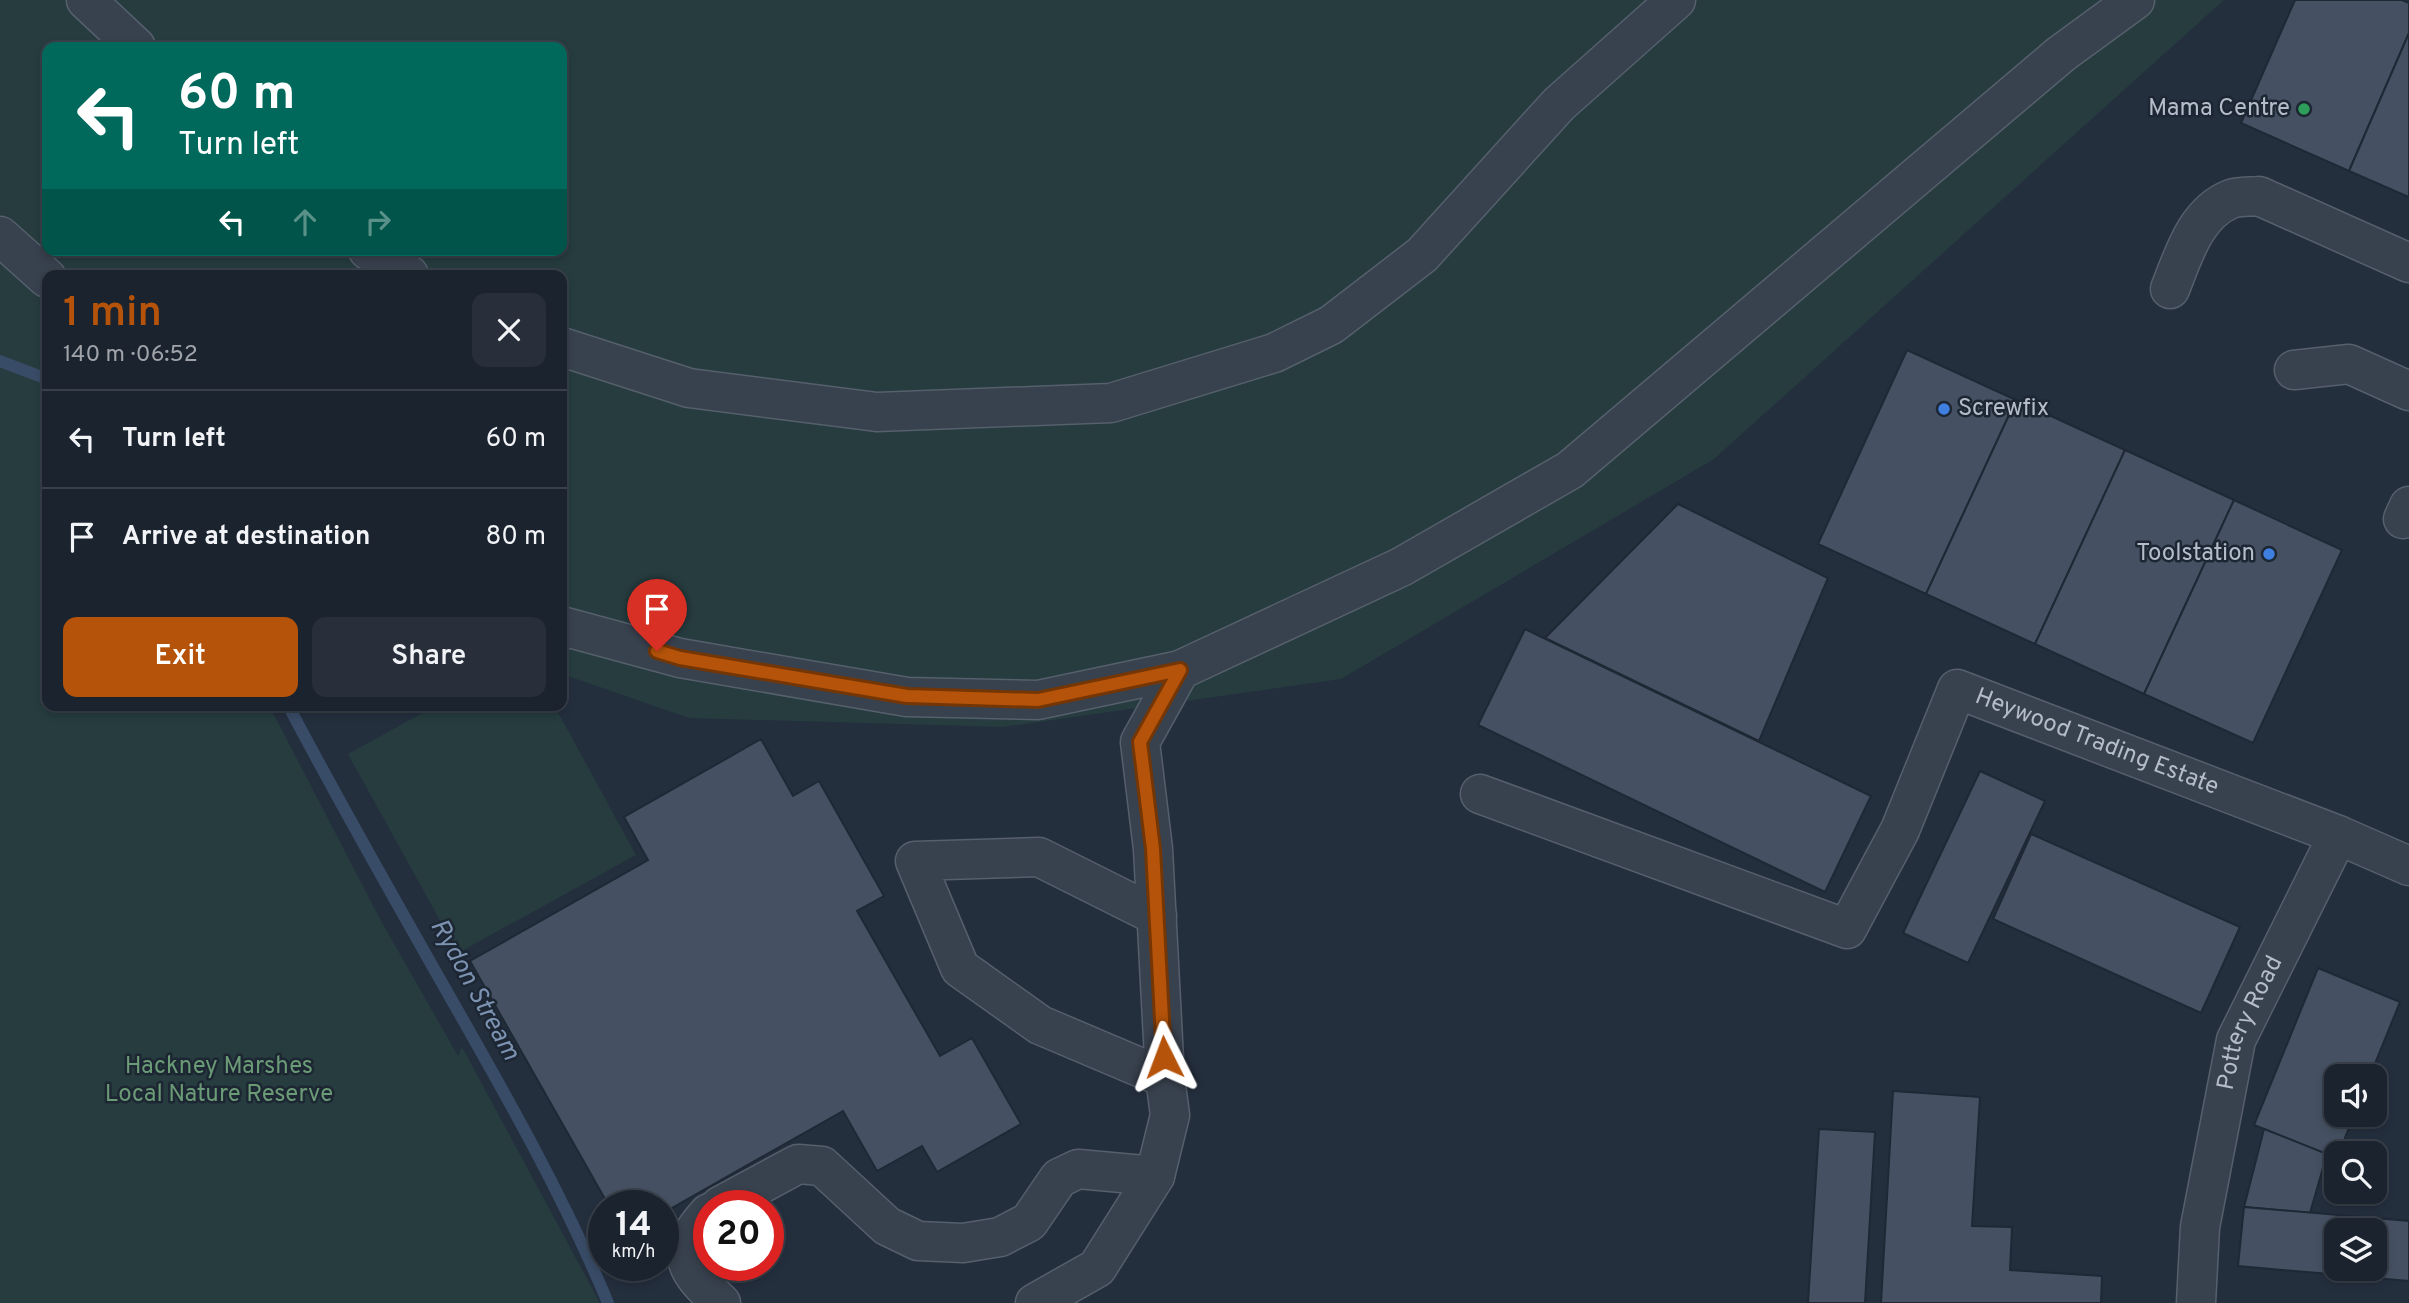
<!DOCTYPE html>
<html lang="en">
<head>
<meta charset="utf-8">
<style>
  :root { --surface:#1b232e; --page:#282f3a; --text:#f1f3f6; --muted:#a0a4aa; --line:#39404a; --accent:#b45309 }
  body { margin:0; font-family:Overpass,sans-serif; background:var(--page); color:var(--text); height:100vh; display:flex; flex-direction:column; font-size:26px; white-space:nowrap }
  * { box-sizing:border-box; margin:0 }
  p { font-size:23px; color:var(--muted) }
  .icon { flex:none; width:38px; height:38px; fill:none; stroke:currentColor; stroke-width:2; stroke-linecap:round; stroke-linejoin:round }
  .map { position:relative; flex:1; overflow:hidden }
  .details { position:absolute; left:42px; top:270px; width:525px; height:441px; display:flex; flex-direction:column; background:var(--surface); border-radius:14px; box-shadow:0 4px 10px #0003,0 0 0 2px var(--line) }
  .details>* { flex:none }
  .banner { position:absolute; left:42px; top:42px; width:525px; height:214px; border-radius:14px; box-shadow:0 4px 10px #0003,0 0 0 2px var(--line); background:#00695c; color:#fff; overflow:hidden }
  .fabs { position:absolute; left:2324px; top:1064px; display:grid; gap:14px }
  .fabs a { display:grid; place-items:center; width:63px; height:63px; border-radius:14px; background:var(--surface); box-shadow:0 4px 10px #0003,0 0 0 2px var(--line); font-size:35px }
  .speed { position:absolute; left:588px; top:1190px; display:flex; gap:14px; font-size:35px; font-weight:700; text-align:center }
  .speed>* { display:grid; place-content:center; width:91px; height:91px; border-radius:50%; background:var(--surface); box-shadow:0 4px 10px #0003,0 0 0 2px var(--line); line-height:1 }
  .speed small { font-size:18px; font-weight:400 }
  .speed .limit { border:10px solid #d22; background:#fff; color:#111 }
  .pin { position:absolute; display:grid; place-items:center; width:60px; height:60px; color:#fff; margin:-72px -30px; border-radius:50% 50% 50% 0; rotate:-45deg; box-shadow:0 0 7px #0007 }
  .pin .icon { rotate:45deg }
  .me { position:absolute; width:77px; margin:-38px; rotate:357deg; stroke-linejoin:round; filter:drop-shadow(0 0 5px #0008) }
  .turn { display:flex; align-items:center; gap:24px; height:147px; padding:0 21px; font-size:32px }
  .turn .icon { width:91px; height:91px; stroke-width:2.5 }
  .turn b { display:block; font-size:49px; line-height:60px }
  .lanes { display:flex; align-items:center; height:66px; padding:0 21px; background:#0003; justify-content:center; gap:35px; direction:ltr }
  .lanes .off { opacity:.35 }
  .round { display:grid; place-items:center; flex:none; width:74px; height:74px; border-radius:14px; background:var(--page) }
  .overview { display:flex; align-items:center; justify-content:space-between; height:119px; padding:0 21px }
  h1 { font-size:42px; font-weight:600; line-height:52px; color:var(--accent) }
  .cta { display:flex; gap:14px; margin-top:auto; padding:14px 21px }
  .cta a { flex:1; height:80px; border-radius:14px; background:var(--accent); color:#fff; font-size:28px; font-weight:600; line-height:80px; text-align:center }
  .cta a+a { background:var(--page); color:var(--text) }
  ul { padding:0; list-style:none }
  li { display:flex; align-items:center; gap:21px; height:98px; padding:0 21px; border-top:2px solid var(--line) }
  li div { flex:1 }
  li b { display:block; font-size:26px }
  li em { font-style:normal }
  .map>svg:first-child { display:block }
  .green { fill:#263c3f; fill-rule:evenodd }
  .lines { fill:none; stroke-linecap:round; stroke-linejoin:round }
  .stream { stroke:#394c67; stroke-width:12 }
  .building { fill:#455162; stroke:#1f2835; stroke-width:2; fill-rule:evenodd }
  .minor-casing { stroke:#565f6c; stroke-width:41 }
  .minor { stroke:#38414e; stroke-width:38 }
  .route-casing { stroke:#753606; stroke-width:18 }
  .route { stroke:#b45309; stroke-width:12 }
  .leisure-dot { fill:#2e9e5b; stroke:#1d2633; stroke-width:2.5 }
  .shop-dot { fill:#3f7fe0; stroke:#1d2633; stroke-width:2.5 }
  .labels { text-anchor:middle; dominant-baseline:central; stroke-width:5; stroke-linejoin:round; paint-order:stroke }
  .poi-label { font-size:24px; fill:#b4bcc9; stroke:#1d2633; text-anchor:end }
  .street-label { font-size:24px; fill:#b4bcc9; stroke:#1d2633 }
  .park-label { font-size:24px; fill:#6b9a76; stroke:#1d2633 }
  .water-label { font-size:26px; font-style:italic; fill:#7c92b1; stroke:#1d2633 }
</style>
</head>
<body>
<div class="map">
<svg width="2409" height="1303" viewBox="0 0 2409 1303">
  <rect width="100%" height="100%" fill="#242f3e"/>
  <g class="green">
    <path d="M0,0H2224L1714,459L1341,679L1003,727L689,718L562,674V275H47V705H269L380,919L458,1056L462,1047L600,1303H0ZM47,47H562V250H47Z"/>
    <polygon points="437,705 554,705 636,855 458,953 348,754"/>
  </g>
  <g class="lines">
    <g class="stream">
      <polyline points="0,361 47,379"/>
      <path d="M288,705C340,804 395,900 450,997C507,1097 564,1197 608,1303"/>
    </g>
  </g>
  <g class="building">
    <polygon points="2295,0 2402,0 2409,3 2409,33 2349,171 2241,123"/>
    <polygon points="2409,33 2409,197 2349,171"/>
    <polygon points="1907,350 2016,400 1926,594 1818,544"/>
    <polygon points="2016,400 2125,450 2035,644 1926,594"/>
    <polygon points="2125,450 2234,500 2144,694 2035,644"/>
    <polygon points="2234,500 2342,550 2253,743 2144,694"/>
    <polygon points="1678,504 1828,578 1759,741 1545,638"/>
    <polygon points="1525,629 1871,796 1825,892 1478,725"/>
    <polygon points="761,739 793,796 819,781 884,896 857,911 940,1056 972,1038 1021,1124 937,1172 922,1146 877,1171 843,1111 663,1213 663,1206 609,1206 470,961 648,860 624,817"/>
    <polygon points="1980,771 2045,801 1968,963 1903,933"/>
    <polygon points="2031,834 2240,927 2201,1013 1993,919"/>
    <polygon points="2318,968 2400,1002 2370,1076 2336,1076 2336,1115 2354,1115 2339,1153 2336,1153 2336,1158 2254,1125"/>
    <polygon points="1893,1091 1980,1097 1972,1226 2012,1227 2010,1270 2102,1276 2101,1303 1881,1303"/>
    <polygon points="1819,1129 1875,1132 1865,1303 1808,1303"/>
    <polygon points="2264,1129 2327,1154 2310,1213 2244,1207"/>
    <path d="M2244,1207L2409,1221V1281L2238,1266ZM2336,1230H2375V1269H2336Z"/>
  </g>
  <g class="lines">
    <defs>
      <g id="minor">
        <polyline points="86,0 136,47"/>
        <polyline points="0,236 47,278"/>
        <polyline points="368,250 409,275"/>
        <path d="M2170,289C2183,257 2195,213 2231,199C2239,196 2250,197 2259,196L2409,263"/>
        <polyline points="562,347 689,388 877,412 1111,403 1274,353 1331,325 1422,255 1559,104 1676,0"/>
        <polyline points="2294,370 2349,364 2409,391"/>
        <polyline points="2403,519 2409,506"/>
        <polyline points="562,626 680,658 907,697 1038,700 1180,670"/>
        <path id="s1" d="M1480,794L1847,929L1900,830L1957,689L2338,835"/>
        <polyline points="1157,916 1039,857 915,861 960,968 1040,1025 1165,1078"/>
        <polyline points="720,1206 798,1164 822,1166 887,1226 918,1241 963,1243 1000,1237 1029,1222 1059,1178 1078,1169 1155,1176"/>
        <path d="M709,1213C672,1253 685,1270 721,1303"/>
        <polyline points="1035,1303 1097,1268 1155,1176 1170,1115 1165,1078 1153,849 1140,742 1180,670 1401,567 1570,470 2061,54 2135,0"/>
        <path id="s2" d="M2196,1303L2200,1227L2236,1040L2338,835L2409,866"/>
      </g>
    </defs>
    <use href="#minor" class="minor-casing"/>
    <use href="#minor" class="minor"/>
  </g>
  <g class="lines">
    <defs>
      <polyline id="route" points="657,651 680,658 907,696 1038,700 1180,670 1140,742 1153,849 1164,1057"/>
    </defs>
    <use href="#route" class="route-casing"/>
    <use href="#route" class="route"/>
  </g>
  <circle class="leisure-dot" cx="2304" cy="109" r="7"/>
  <g class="shop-dot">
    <circle cx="1944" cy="409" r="7"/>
    <circle cx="2269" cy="554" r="7"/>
  </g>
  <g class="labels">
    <g class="poi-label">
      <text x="2290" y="109">Mama Centre</text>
      <text x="1958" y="409" text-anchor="start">Screwfix</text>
      <text x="2255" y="554">Toolstation</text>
    </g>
    <g class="street-label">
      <text stroke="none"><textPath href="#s1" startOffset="805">Heywood Trading Estate</textPath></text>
      <text stroke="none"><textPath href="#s2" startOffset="287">Pottery Road</textPath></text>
    </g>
    <g class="park-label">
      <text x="219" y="1067">Hackney Marshes<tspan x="219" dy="28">Local Nature Reserve</tspan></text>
    </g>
    <g class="water-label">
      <text transform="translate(474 990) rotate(61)">Rydon Stream</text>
    </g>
  </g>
</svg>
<div class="fabs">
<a><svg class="icon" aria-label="sound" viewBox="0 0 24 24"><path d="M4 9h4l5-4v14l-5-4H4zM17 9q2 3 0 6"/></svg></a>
<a><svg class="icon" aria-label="search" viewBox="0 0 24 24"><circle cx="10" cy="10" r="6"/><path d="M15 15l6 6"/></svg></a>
<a><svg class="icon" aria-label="layers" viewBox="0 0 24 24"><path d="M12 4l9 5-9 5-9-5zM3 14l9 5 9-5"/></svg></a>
</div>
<div class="speed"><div>14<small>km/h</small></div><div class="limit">20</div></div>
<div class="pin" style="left:657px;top:651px;background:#d93025"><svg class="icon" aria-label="arrive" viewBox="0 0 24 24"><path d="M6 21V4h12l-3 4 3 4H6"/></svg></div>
<svg class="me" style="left:1164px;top:1057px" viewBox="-20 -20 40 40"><path d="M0-17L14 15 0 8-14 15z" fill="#b45309" stroke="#fff" stroke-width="4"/></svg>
<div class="banner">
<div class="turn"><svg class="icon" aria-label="left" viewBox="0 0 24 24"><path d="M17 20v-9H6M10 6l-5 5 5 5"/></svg><div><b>60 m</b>Turn left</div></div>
<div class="lanes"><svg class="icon" aria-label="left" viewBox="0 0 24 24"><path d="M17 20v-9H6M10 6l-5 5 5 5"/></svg><svg class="icon off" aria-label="ahead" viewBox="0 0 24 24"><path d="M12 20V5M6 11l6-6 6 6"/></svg><svg class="icon off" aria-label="right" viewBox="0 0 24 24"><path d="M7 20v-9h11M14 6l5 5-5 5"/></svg></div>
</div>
<section class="details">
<div class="overview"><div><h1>1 min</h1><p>140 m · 06:52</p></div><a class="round"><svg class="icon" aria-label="close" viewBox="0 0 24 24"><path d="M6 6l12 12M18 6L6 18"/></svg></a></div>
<ul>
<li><svg class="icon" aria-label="left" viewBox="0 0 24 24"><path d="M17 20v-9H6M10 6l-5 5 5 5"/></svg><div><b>Turn left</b></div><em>60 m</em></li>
<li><svg class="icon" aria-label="arrive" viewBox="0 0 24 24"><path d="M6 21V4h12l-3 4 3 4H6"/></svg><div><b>Arrive at destination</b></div><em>80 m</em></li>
</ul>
<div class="cta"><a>Exit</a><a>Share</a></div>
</section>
</div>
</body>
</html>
